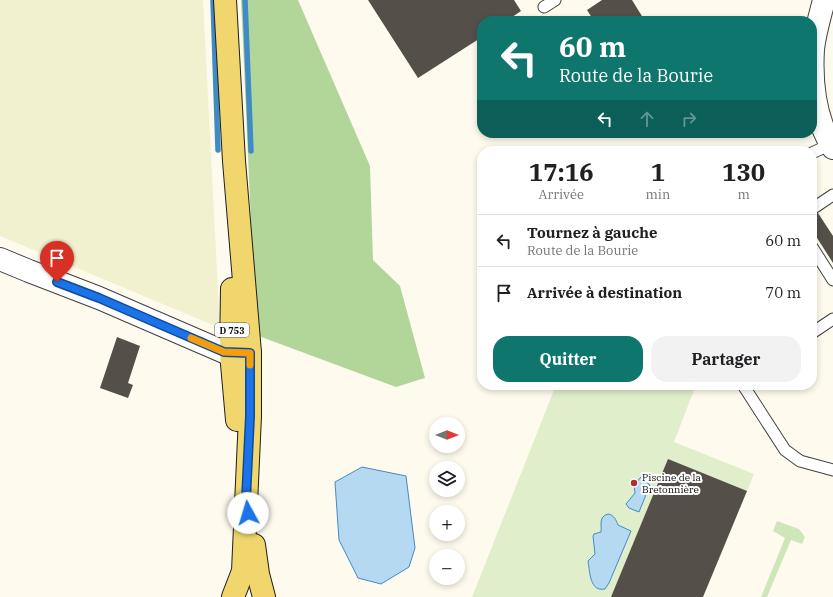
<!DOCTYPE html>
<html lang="fr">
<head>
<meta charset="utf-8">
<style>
  :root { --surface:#fff; --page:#f2f2f2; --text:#202124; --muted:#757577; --line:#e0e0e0; --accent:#0f766e }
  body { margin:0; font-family:"IBM Plex Serif",serif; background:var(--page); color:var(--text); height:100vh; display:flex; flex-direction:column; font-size:15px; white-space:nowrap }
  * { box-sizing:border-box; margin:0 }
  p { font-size:13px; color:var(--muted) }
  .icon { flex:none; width:22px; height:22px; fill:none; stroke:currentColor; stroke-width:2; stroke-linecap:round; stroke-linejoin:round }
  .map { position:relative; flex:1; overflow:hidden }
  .panel { position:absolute; left:477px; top:146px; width:340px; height:244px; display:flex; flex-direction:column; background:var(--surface); border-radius:16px; box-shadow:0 2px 6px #0003 }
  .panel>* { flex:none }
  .guide { position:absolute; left:477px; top:16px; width:340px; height:122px; border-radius:16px; box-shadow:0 2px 6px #0003; background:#0f766e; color:#fff; overflow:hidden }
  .needle { width:26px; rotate:90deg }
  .fabs { position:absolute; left:429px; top:417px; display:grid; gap:8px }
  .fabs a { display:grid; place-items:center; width:36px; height:36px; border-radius:50%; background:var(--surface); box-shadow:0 2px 6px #0003; font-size:20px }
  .pin { position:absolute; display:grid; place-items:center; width:34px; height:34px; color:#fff; margin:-41px -17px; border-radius:50% 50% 50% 0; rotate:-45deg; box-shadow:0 0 4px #0007 }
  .pin .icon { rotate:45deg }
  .me { position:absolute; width:44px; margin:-22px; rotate:354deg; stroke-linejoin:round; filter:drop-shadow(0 0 3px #0008) }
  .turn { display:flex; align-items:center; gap:14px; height:84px; padding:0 16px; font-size:18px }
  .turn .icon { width:52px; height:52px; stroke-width:2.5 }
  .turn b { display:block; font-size:28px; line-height:34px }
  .lanes { display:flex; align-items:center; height:38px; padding:0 16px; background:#0003; justify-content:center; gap:20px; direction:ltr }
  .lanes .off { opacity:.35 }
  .eta { display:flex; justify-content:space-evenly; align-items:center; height:68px; text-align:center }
  .eta b { font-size:24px; font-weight:800; line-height:28px }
  .primary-button { display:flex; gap:8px; margin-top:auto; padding:8px 16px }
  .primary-button a { flex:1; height:46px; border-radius:16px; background:var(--accent); color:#fff; font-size:16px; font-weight:800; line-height:46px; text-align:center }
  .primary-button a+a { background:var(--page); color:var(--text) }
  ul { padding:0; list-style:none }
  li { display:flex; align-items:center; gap:12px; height:52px; padding:0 16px; border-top:1px solid var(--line) }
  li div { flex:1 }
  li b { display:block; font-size:15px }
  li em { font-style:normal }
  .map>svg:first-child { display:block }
  .farmland { fill:#f2f1cf }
  .green { fill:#cfe6ba }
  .forest { fill:#b2d69a }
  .pitch { fill:#e0eecb }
  .water { fill:#b6d9f2; stroke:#418bc5 }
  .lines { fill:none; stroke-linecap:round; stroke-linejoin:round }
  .stream { stroke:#418bc5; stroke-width:5.5 }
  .building { fill:#554f4a }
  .lane-casing { stroke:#404040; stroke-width:13 }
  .street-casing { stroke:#404040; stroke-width:24 }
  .primary-casing { stroke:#1e1e1e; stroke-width:24 }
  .lane { stroke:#fff; stroke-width:11 }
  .street { stroke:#fff; stroke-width:22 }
  .primary { stroke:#f0d66c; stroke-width:22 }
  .route-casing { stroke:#114b97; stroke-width:10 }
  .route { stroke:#1a73e8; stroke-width:7 }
  .slow { stroke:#f59e0b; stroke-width:7 }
  .poi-dot { fill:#b42d2e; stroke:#fff; stroke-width:1.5 }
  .labels { text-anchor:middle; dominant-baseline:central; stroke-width:4; stroke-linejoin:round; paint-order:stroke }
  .shield { fill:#fff; stroke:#565656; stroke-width:1 }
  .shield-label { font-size:9px; font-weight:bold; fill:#0d0d0d }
  .poi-label { font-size:10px; fill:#0d0d0d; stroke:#fff; text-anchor:start }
</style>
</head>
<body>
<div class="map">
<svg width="833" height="597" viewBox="0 0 833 597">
  <rect width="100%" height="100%" fill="#fefbee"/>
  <polygon class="farmland" points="0,0 203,0 220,328 0,236"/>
  <polygon class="green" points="777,521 799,529 805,537 802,544 791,540 767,597 761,597 785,538 773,531"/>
  <polygon class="forest" points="241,0 298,0 370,166 373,260 400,286 425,378 396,387 256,335"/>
  <polygon class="pitch" points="556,385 696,385 674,442 754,474 703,597 472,597"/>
  <g class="water">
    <polygon points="362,467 406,476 415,548 409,567 381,584 358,578 339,540 335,482"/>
    <polygon points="644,476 648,479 648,484 650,485 639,512 629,508 626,504 635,493 634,485 641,477"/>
    <path d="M608,514C614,515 616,520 618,525L631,531L609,583L605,589C590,592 590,573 588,561L595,554L593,536L594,534L601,532C602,525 598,517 608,514Z"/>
  </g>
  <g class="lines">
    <g class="stream">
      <polyline points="213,0 218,150"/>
      <polyline points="245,0 251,151"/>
    </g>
  </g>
  <g class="building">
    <polygon points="368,0 514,0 521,11 506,21 482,21 482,37 418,78"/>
    <polygon points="602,0 632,0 645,21 594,21 587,10"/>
    <polygon points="818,213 833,236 833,263 812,230 812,216"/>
    <polygon points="117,337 140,346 128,383 133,385 128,398 100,388"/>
    <polygon points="668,459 747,491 703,597 611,597"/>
  </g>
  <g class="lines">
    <defs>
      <g id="lane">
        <polyline points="544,7 555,0"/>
        <polyline points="812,153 831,144"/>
        <polyline points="812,209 833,195"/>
        <polyline points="812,247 833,280"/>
        <polyline points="812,333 833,319"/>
        <polyline points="743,385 785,450 800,461 833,470"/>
      </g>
      <g id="street">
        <path d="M824,0C820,16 815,32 813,49C811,82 815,119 833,148"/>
        <polyline points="0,259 29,271 99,298 224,352 250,353"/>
      </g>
      <g id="primary">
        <polyline points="225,0 234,161 250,353 250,416 243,571 233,597"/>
        <polyline points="232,289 231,353 237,420"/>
        <polyline points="254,545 258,574 264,597"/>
      </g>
    </defs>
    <use href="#lane" class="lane-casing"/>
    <use href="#street" class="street-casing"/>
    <use href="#primary" class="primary-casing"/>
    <use href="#lane" class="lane"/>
    <use href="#street" class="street"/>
    <use href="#primary" class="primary"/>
  </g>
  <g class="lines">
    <defs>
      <polyline id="route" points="57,282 99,298 224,352 250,353 250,416 246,499 248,513"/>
    </defs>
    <use href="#route" class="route-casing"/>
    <use href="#route" class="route"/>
    <polyline class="slow" points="191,338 224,352 250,353 250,365"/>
  </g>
  <circle class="poi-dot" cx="634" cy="483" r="4"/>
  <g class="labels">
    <rect class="shield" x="215" y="323" width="34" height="14" rx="3"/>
    <g class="shield-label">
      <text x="232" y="330">D 753</text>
    </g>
    <g class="poi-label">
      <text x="642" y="477">Piscine de la<tspan x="642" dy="12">Bretonnière</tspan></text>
    </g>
  </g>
</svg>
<div class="fabs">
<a><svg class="needle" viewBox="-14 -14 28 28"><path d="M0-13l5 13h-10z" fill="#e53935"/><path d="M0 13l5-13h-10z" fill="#757577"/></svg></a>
<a><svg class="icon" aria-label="layers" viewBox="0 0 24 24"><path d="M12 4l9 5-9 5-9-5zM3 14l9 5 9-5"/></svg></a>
<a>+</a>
<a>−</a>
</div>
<div class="pin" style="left:57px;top:282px;background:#d93025"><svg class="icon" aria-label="arrive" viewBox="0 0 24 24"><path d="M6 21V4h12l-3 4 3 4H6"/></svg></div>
<svg class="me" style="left:248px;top:513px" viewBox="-20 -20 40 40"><circle r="19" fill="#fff"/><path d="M0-13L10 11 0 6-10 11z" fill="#1a73e8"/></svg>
<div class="guide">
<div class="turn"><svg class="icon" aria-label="left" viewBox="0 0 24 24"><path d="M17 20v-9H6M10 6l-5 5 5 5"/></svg><div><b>60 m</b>Route de la Bourie</div></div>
<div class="lanes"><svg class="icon" aria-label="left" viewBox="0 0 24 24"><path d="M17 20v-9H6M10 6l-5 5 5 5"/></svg><svg class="icon off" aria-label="ahead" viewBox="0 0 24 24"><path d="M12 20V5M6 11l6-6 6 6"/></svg><svg class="icon off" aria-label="right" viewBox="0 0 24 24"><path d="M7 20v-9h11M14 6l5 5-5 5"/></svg></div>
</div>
<section class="panel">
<div class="eta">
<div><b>17:16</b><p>Arrivée</p></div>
<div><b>1</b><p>min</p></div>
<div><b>130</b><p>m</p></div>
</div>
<ul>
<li><svg class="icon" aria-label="left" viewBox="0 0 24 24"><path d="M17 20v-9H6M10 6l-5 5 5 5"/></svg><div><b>Tournez à gauche</b><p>Route de la Bourie</p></div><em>60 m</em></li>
<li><svg class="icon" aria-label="arrive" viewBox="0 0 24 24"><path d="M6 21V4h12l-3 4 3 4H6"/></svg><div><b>Arrivée à destination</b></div><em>70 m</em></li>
</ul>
<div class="primary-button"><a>Quitter</a><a>Partager</a></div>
</section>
</div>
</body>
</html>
